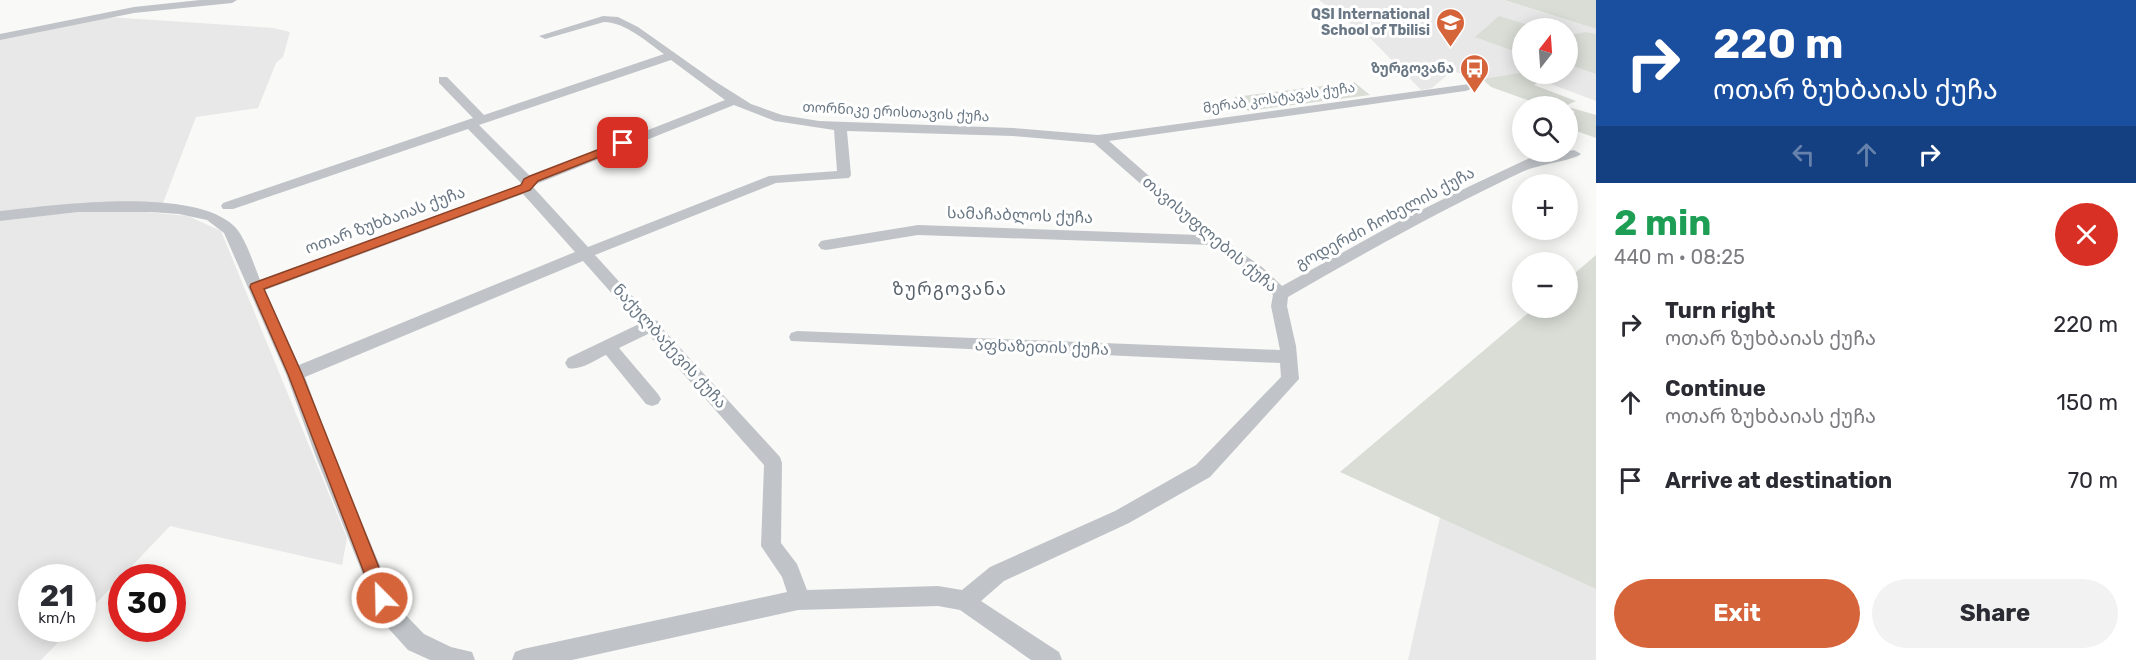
<!DOCTYPE html>
<html lang="en">
<head>
<meta charset="utf-8">
<style>
  :root { --surface:#fff; --page:#f2f2f3; --text:#2b2b33; --muted:#7c7c81; --accent:#d6643a }
  body { margin:0; font-family:Rubik,"Noto Sans Georgian",sans-serif; background:var(--page); color:var(--text); height:100vh; display:flex; flex-direction:column; font-size:22px; white-space:nowrap }
  * { box-sizing:border-box; margin:0 }
  p { font-size:20px; color:var(--muted) }
  .icon { flex:none; width:33px; height:33px; fill:none; stroke:currentColor; stroke-width:2; stroke-linecap:round; stroke-linejoin:round }
  .map { position:relative; flex:1; overflow:hidden }
  .side { display:flex; flex-direction:column; background:var(--surface); width:540px }
  .side>* { flex:none }
  .top-card { background:#1a4fa0; color:#fff; overflow:hidden }
  .needle { width:39px; rotate:17deg }
  .controls { position:absolute; left:1512px; top:18px; display:grid; gap:12px }
  .controls a { display:grid; place-items:center; width:66px; height:66px; border-radius:50%; background:var(--surface); box-shadow:0 3px 15px #0003; font-size:30px }
  .speed { position:absolute; left:18px; top:564px; display:flex; gap:12px; font-size:30px; font-weight:700; text-align:center }
  .speed>* { display:grid; place-content:center; width:78px; height:78px; border-radius:50%; background:var(--surface); box-shadow:0 3px 15px #0003; line-height:1 }
  .speed small { font-size:15px; font-weight:400 }
  .speed .limit { border:9px solid #d22; background:#fff; color:#111 }
  .pin { position:absolute; display:grid; place-items:center; width:51px; height:51px; color:#fff; margin:-26px; border-radius:12px; box-shadow:0 3px 9px #0006 }
  .me { position:absolute; width:66px; margin:-33px; rotate:337deg; stroke-linejoin:round; filter:drop-shadow(0 0 4px #0008) }
  .turn { display:flex; align-items:center; gap:21px; height:126px; padding:0 18px; font-size:27px }
  .turn .icon { width:78px; height:78px; stroke-width:2.5 }
  .turn b { display:block; font-size:42px; line-height:51px }
  .lanes { display:flex; align-items:center; height:57px; padding:0 18px; background:#0003; justify-content:center; gap:30px; direction:ltr }
  .lanes .off { opacity:.35 }
  .round { display:grid; place-items:center; flex:none; width:63px; height:63px; border-radius:32px; background:var(--page) }
  .head { display:flex; align-items:center; justify-content:space-between; height:102px; padding:0 18px }
  h1 { font-size:36px; font-weight:700; line-height:45px; color:#1e9e55 }
  .cta { display:flex; gap:12px; margin-top:auto; padding:12px 18px }
  .cta a { flex:1; height:69px; border-radius:36px; background:var(--accent); color:#fff; font-size:24px; font-weight:700; line-height:69px; text-align:center }
  .cta a+a { background:var(--page); color:var(--text) }
  ul { padding:0; list-style:none }
  li { display:flex; align-items:center; gap:18px; height:78px; padding:0 18px }
  li div { flex:1 }
  li b { display:block; font-size:22px }
  li em { font-style:normal }
  main { display:flex; flex:1; min-height:0 }
  .map>svg:first-child { display:block }
  .built { fill:#e7e8e7 }
  .green { fill:#d9ddd6 }
  .lines { fill:none; stroke-linecap:round; stroke-linejoin:round }
  .minor { fill:#c0c4c8; fill-rule:evenodd }
  .route { fill:#d6643a; stroke:#8b4126; stroke-width:1.5 }
  .labels { text-anchor:middle; dominant-baseline:central; stroke-width:6; stroke-linejoin:round; paint-order:stroke }
  .far-poi-label { font-size:14px; font-weight:bold; fill:#6a7885; stroke:#fff; text-anchor:end }
  .far-street-label { font-size:14px; fill:#6a7885; stroke:#fff }
  .street-label { font-size:16px; fill:#6a7885; stroke:#fff }
  .neighbourhood-label { font-size:18px; letter-spacing:1.5px; fill:#58626b; stroke:#fff }
</style>
</head>
<body>
<main>
<div class="map">
<svg width="1596" height="660" viewBox="0 0 1596 660">
  <rect width="100%" height="100%" fill="#f9f9f7"/>
  <g class="built">
    <polygon points="1319,0 1503,0 1596,29 1596,101 1524,74 1568,74 1568,28 1522,28 1522,73 1482,79 1452,71 1432,88 1421,90 1371,39"/>
    <polygon points="108,17 273,28 290,32 283,57 276,63 258,108 196,117 163,203 0,213 0,38"/>
    <polygon points="137,211 188,216 221,231 347,538 342,565 170,526 83,617 82,578 32,578 32,628 71,629 41,660 0,660 0,221 75,212"/>
    <polygon points="1440,517 1596,589 1596,660 1408,660"/>
  </g>
  <g class="green">
    <polygon points="1504,0 1596,0 1596,29"/>
    <polygon points="1499,16 1538,28 1522,28 1522,54 1475,37"/>
    <polygon points="1586,32 1596,34 1596,74 1568,64 1568,38 1570,35"/>
    <polygon points="1520,73 1538,82 1534,85 1576,101 1565,106 1536,103 1491,87 1482,79"/>
    <polygon points="1354,82 1370,95 1248,111 1234,97"/>
    <polygon points="1568,107 1596,115 1596,138 1568,128 1568,119 1575,112"/>
    <polygon points="1596,255 1596,589 1340,472 1534,308 1568,308 1568,279"/>
  </g>
  <g class="lines">
    <g class="minor">
      <polygon points="200,0 237,0 232,3 134,13 0,40 0,34 134,7"/>
      <path d="M603,16L618,17L638,27L713,80L751,104L782,115L819,121L1013,128L1098,135L1469,84L1471,87L1469,90L1465,91L1109,141L1219,237L1262,267L1282,286L1405,218L1470,186L1530,158L1574,150L1581,154C1575,160 1537,165 1524,171C1443,209 1366,252 1288,297L1287,306L1296,346L1299,379L1210,477L1129,523L1004,581L981,601L1059,652L1062,660H1031L960,610L938,606L798,610L572,660H512L515,652L523,649L787,592L782,577L761,546L764,465L648,334L619,348L658,394L661,399L658,404L652,406L646,404L606,355C595,360 580,371 568,368L565,363L568,358L639,324L583,261L305,377L334,457L397,606L424,634L451,647L472,652L475,660H430L408,650L381,620L316,457L286,374L224,233L207,220L179,214L151,212H78L0,221V211C54,205 193,186 234,226C245,236 254,265 260,280L520,185L521,183L468,129L233,209H223L221,206L223,203L473,118L439,83V77H447L484,115L664,54C647,42 625,22 604,22L545,39L539,36ZM671,60L725,100L530,176L479,125ZM734,105L775,121L834,130L837,171L769,176L588,247L533,187L534,185ZM847,131L1013,136L1094,143L1199,235L918,225L826,240L821,241L818,245L821,249L826,250L918,235L1211,245L1252,275L1273,295L1271,306L1280,350L797,331L791,333L789,337L791,341L1280,363L1281,377L1196,465L1115,511L990,567L962,590L938,586L807,590L797,564L781,543L782,463L780,457L660,326L658,321L654,320L595,255L776,183L849,178L851,175ZM523,194L575,252L299,365L265,290Z"/>
    </g>
  </g>
  <polygon class="route" points="623,140 627,141 627,146 538,181 530,190 264,289 302,374 391,598 388,604 382,606 376,604 288,374 250,287 251,284 521,185 524,179 530,176"/>
  <defs>
    <symbol id="school-pin" viewBox="-11 -11 22 30"><path d="M0 17L-7.5 6A9.5 9.5 0 1 1 7.5 6Z" fill="#d6643a" stroke="#fff"/><path d="M0-5L7-2L0 1L-7-2ZM-4 1L0 2.5L4 1V4Q0 6-4 4Z" fill="#fff"/></symbol>
    <symbol id="bus-pin" viewBox="-11 -11 22 30"><path d="M0 17L-7.5 6A9.5 9.5 0 1 1 7.5 6Z" fill="#d6643a" stroke="#fff"/><path d="M-5-6H5V4H4V6H2V4H-2V6H-4V4H-5ZM-3.5-4V0h7V-4ZM-3.5 1.2v1.5H-2V1.2ZM2 1.2v1.5H3.5V1.2Z" fill="#fff"/></symbol>
  </defs>
  <g fill-rule="evenodd">
    <use href="#school-pin" x="1434" y="6" width="33" height="45"/>
    <use href="#bus-pin" x="1458" y="52" width="33" height="45"/>
  </g>
  <g class="labels">
    <g class="far-poi-label">
      <text x="1430" y="14">QSI International<tspan x="1430" dy="16">School of Tbilisi</tspan></text>
      <text x="1454" y="68">ზურგოვანა</text>
    </g>
    <g class="far-street-label">
      <text transform="translate(1279 98) rotate(-8)">მერაბ კოსტავას ქუჩა</text>
      <text transform="translate(896 112) rotate(3)">თორნიკე ერისთავის ქუჩა</text>
    </g>
    <g class="street-label">
      <text transform="translate(1020 215) rotate(2)">სამაჩაბლოს ქუჩა</text>
      <text transform="translate(1385 218) rotate(-28)">გოდერძი ჩოხელის ქუჩა</text>
      <text transform="translate(385 220) rotate(-20)">ოთარ ზუხბაიას ქუჩა</text>
      <text transform="translate(1210 234) rotate(40)">თავისუფლების ქუჩა</text>
      <text transform="translate(670 346) rotate(48)">ნაქულბაქევის ქუჩა</text>
      <text transform="translate(1042 347) rotate(2)">აფხაზეთის ქუჩა</text>
    </g>
    <g class="neighbourhood-label">
      <text x="950" y="289">ზურგოვანა</text>
    </g>
  </g>
</svg>
<div class="controls">
<a><svg class="needle" viewBox="-14 -14 28 28"><path d="M0-13l5 13h-10z" fill="#e53935"/><path d="M0 13l5-13h-10z" fill="#7c7c81"/></svg></a>
<a><svg class="icon" aria-label="search" viewBox="0 0 24 24"><circle cx="10" cy="10" r="6"/><path d="M15 15l6 6"/></svg></a>
<a>+</a>
<a>−</a>
</div>
<div class="speed"><div>21<small>km/h</small></div><div class="limit">30</div></div>
<div class="pin" style="left:623px;top:143px;background:#d93025"><svg class="icon" aria-label="arrive" viewBox="0 0 24 24"><path d="M6 21V4h12l-3 4 3 4H6"/></svg></div>
<svg class="me" style="left:382px;top:598px" viewBox="-20 -20 40 40"><circle r="17" fill="#d6643a" stroke="#fff" stroke-width="3"/><path d="M0-11L8 9 0 5-8 9z" fill="#fff"/></svg>
</div>
<section class="side">
<div class="top-card">
<div class="turn"><svg class="icon" aria-label="right" viewBox="0 0 24 24"><path d="M7 20v-9h11M14 6l5 5-5 5"/></svg><div><b>220 m</b>ოთარ ზუხბაიას ქუჩა</div></div>
<div class="lanes"><svg class="icon off" aria-label="left" viewBox="0 0 24 24"><path d="M17 20v-9H6M10 6l-5 5 5 5"/></svg><svg class="icon off" aria-label="ahead" viewBox="0 0 24 24"><path d="M12 20V5M6 11l6-6 6 6"/></svg><svg class="icon" aria-label="right" viewBox="0 0 24 24"><path d="M7 20v-9h11M14 6l5 5-5 5"/></svg></div>
</div>
<div class="head"><div><h1>2 min</h1><p>440 m · 08:25</p></div><a class="round" style="background:#d93025;color:#fff"><svg class="icon" aria-label="close" viewBox="0 0 24 24"><path d="M6 6l12 12M18 6L6 18"/></svg></a></div>
<ul>
<li><svg class="icon" aria-label="right" viewBox="0 0 24 24"><path d="M7 20v-9h11M14 6l5 5-5 5"/></svg><div><b>Turn right</b><p>ოთარ ზუხბაიას ქუჩა</p></div><em>220 m</em></li>
<li><svg class="icon" aria-label="ahead" viewBox="0 0 24 24"><path d="M12 20V5M6 11l6-6 6 6"/></svg><div><b>Continue</b><p>ოთარ ზუხბაიას ქუჩა</p></div><em>150 m</em></li>
<li><svg class="icon" aria-label="arrive" viewBox="0 0 24 24"><path d="M6 21V4h12l-3 4 3 4H6"/></svg><div><b>Arrive at destination</b></div><em>70 m</em></li>
</ul>
<div class="cta"><a>Exit</a><a>Share</a></div>
</section>
</main>
</body>
</html>
